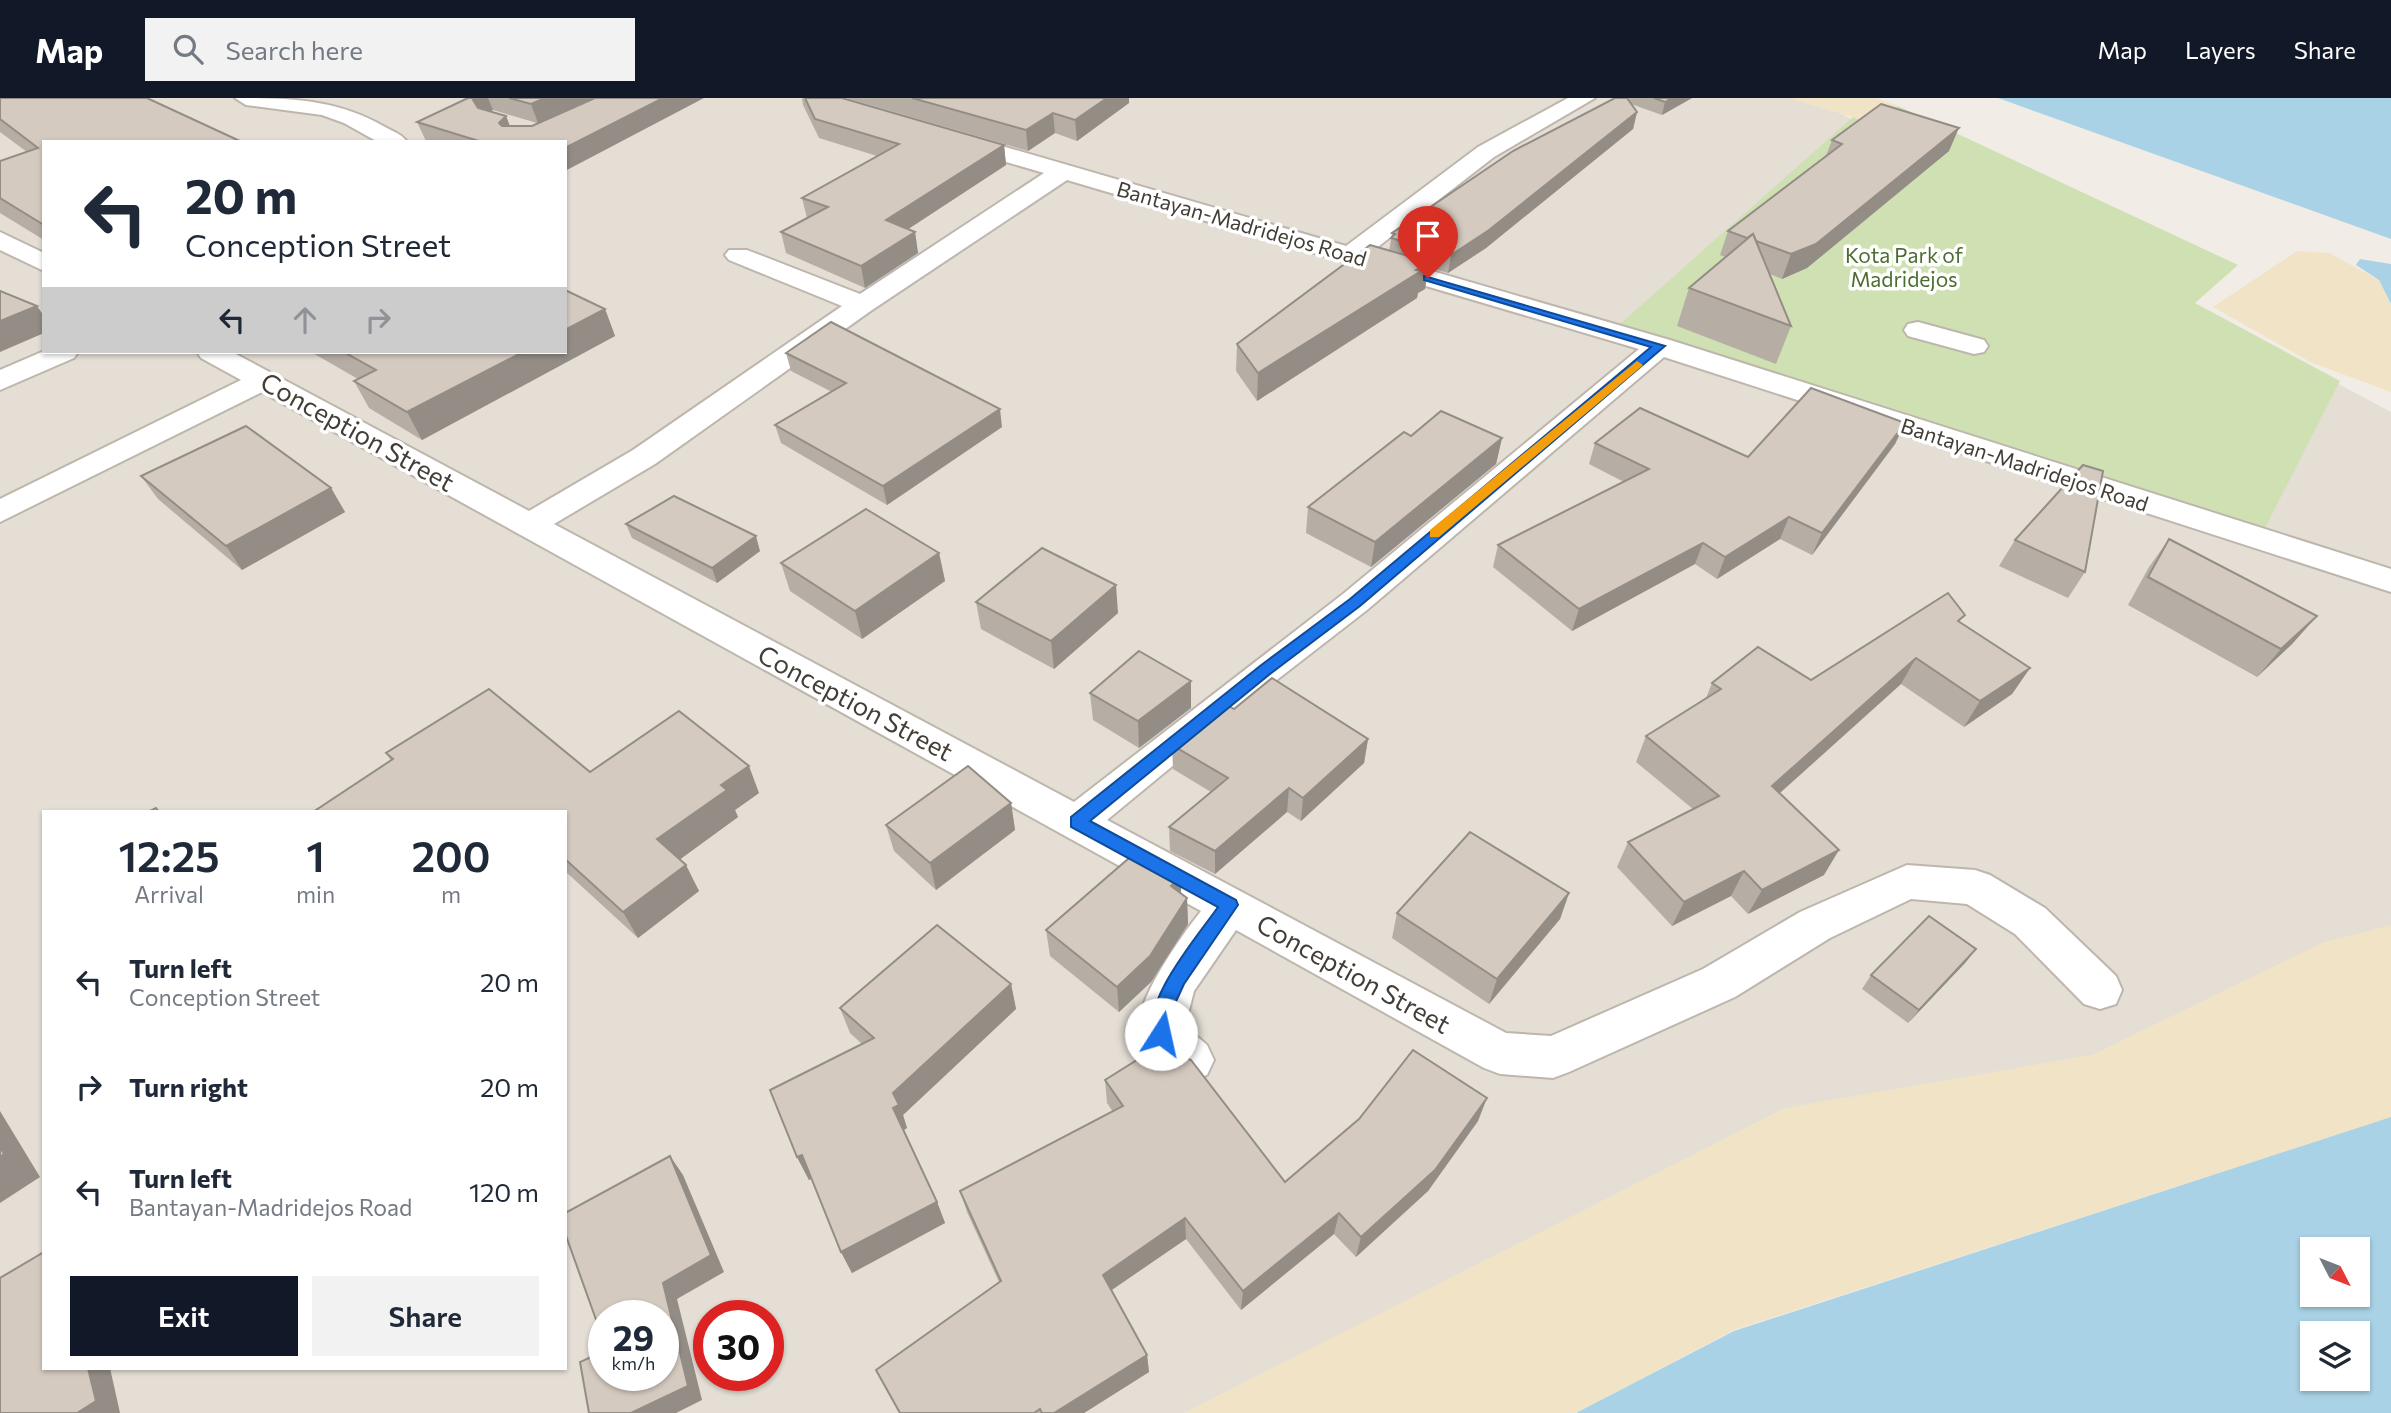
<!DOCTYPE html>
<html lang="en">
<head>
<meta charset="utf-8">
<style>
  :root { --surface:#fff; --page:#f2f2f3; --text:#1f2937; --muted:#747a83; --accent:#111827 }
  body { margin:0; font-family:Commissioner,sans-serif; background:var(--page); color:var(--text); height:100vh; display:flex; flex-direction:column; font-size:26px; white-space:nowrap }
  * { box-sizing:border-box; margin:0 }
  p { font-size:23px; color:var(--muted) }
  .icon { flex:none; width:38px; height:38px; fill:none; stroke:currentColor; stroke-width:2; stroke-linecap:round; stroke-linejoin:round }
  .map { position:relative; flex:1; overflow:hidden }
  .side { position:absolute; left:42px; top:712px; width:525px; height:560px; display:flex; flex-direction:column; background:var(--surface); border-radius:0px; box-shadow:0 2px 5px #0004 }
  .side>* { flex:none }
  .banner { position:absolute; left:42px; top:42px; width:525px; height:214px; border-radius:0px; box-shadow:0 2px 5px #0004; background:#fff; color:var(--text); overflow:hidden }
  .needle { width:46px; rotate:132deg }
  .controls { position:absolute; left:2300px; top:1139px; display:grid; gap:14px }
  .controls a { display:grid; place-items:center; width:70px; height:70px; border-radius:0px; background:var(--surface); box-shadow:0 2px 5px #0004; font-size:35px }
  .speed { position:absolute; left:588px; top:1202px; display:flex; gap:14px; font-size:35px; font-weight:700; text-align:center }
  .speed>* { display:grid; place-content:center; width:91px; height:91px; border-radius:50%; background:var(--surface); box-shadow:0 2px 5px #0004; line-height:1 }
  .speed small { font-size:18px; font-weight:400 }
  .speed .limit { border:10px solid #d22; background:#fff; color:#111 }
  .pin { position:absolute; display:grid; place-items:center; width:60px; height:60px; color:#fff; margin:-72px -30px; border-radius:50% 50% 50% 0; rotate:-45deg; box-shadow:0 0 7px #0007 }
  .pin .icon { rotate:45deg }
  .me { position:absolute; width:77px; margin:-38px; rotate:10deg; stroke-linejoin:round; filter:drop-shadow(0 0 5px #0008) }
  .turn { display:flex; align-items:center; gap:24px; height:147px; padding:0 28px; font-size:32px }
  .turn .icon { width:91px; height:91px; stroke-width:2.5 }
  .turn b { display:block; font-size:49px; line-height:60px }
  .lanes { display:flex; align-items:center; height:66px; padding:0 28px; background:#0003; justify-content:center; gap:35px; direction:ltr }
  .lanes .off { opacity:.35 }
  .eta { display:flex; justify-content:space-evenly; align-items:center; height:119px; text-align:center }
  .eta b { font-size:42px; font-weight:600; line-height:49px }
  .cta { display:flex; gap:14px; margin-top:auto; padding:14px 28px }
  .cta a { flex:1; height:80px; border-radius:0px; background:var(--accent); color:#fff; font-size:28px; font-weight:600; line-height:80px; text-align:center }
  .cta a+a { background:var(--page); color:var(--text) }
  ul { padding:0; list-style:none }
  li { display:flex; align-items:center; gap:21px; height:105px; padding:0 28px }
  li div { flex:1 }
  li b { display:block; font-size:26px }
  li em { font-style:normal }
  header { display:flex; align-items:center; gap:42px; box-sizing:border-box; height:98px; padding:0 35px; background:var(--accent); color:#fff }
  header strong { font-size:33px }
  nav { display:flex; gap:38px; margin-inline-start:auto; font-size:24px }
  .search { width:490px; height:63px; background:var(--page); display:flex; align-items:center; gap:18px; box-sizing:border-box; padding:0 24px; border-radius:0px; color:var(--muted); font-size:26px }
  .map>svg:first-child { display:block }
  .residential { fill:#e4ded5; fill-rule:evenodd }
  .green { fill:#cfe0b3 }
  .sand { fill:#f1e4c6 }
  .water { fill:#a9d2e6; fill-rule:evenodd }
  .lines { fill:none; stroke-linecap:round; stroke-linejoin:round }
  .minor-casing { stroke:#beb6ad; stroke-width:4 }
  .minor { fill:#fff; fill-rule:evenodd }
  .wall { fill:#b6aea5; fill-rule:evenodd }
  .shaded-wall { fill:#948d86 }
  .building { fill:#d4cac0; stroke:#948d86; stroke-width:2 }
  .route { fill:#1a73e8; stroke:#114b97; stroke-width:2 }
  .slow { fill:#f59e0b }
  .labels { text-anchor:middle; dominant-baseline:central; stroke-width:7; stroke-linejoin:round; paint-order:stroke }
  .far-street-label { font-size:21px; fill:#423d36; stroke:#fff }
  .far-park-label { font-size:21px; fill:#4c6d31; stroke:#fff }
  .street-label { font-size:26px; fill:#423d36; stroke:#fff }
</style>
</head>
<body>
<header>
<strong>Map</strong>
<div class="search"><svg class="icon" aria-label="search" viewBox="0 0 24 24"><circle cx="10" cy="10" r="6"/><path d="M15 15l6 6"/></svg>Search here</div>
<nav><a>Map</a><a>Layers</a><a>Share</a></nav>
</header>
<div class="map">
<svg width="2391" height="1315" viewBox="0 0 2391 1315">
  <rect width="100%" height="100%" fill="#f1ede6"/>
  <path class="residential" d="M0,0H1813L2110,164L2391,314V892L1298,1315H0ZM44,44H565V254H44ZM44,714H565V1270H44ZM604,1218H663V1278H604ZM709,1218H768V1278H709Z"/>
  <polygon class="green" points="1898,8 2238,167 2195,205 2340,283 2263,434 1619,227 1853,19"/>
  <g class="sand">
    <polygon points="1789,0 1876,0 1898,8 1875,26"/>
    <polygon points="2297,153 2329,155 2379,182 2391,206 2391,294 2312,265 2213,209"/>
    <polygon points="2391,827 2391,1019 1734,1232 1576,1315 1184,1315 1785,1010 2092,957 2322,845"/>
  </g>
  <g class="water">
    <polygon points="1998,0 2391,0 2391,141"/>
    <polygon points="2360,161 2391,166 2391,206 2379,182 2356,167"/>
    <path d="M2391,1019V1315H1576L1734,1233ZM2312,1152H2357V1197H2312ZM2312,1236H2357V1281H2312Z"/>
  </g>
  <g class="lines">
    <defs>
      <g id="minor">
        <path d="M235,0C290,0 336,1 385,29C392,33 402,36 407,44H378L344,25L322,17L246,7Z"/>
        <path d="M1568,0H1595L1494,59L1370,155L1670,242L2391,471V494L1664,259L1367,512L1278,581L1107,722L1506,935L1551,938L1703,871L1800,814L1907,767L1975,772L1990,777L2045,810L2116,878L2122,892L2116,906L2100,911L2084,906L2015,836L1967,806L1911,801L1830,840L1735,899L1569,974L1553,980L1500,976L1484,970L1236,832L1194,893L1185,928L1207,947L1214,962L1207,977L1191,983C1172,976 1145,959 1139,938C1131,907 1182,837 1201,813L262,294L0,424V401L241,282L201,260L197,254H232L529,413L633,352L842,208L729,162L725,157L729,152H747L860,196L1044,75L948,47L945,42L948,37H964L1346,148L1478,49ZM1067,82L1639,251L1343,496L1074,704L554,426L655,366L872,212Z"/>
        <polygon points="0,134 44,155 44,173 0,152"/>
        <polygon points="1918,224 1984,242 1988,248 1984,254 1974,256 1908,238 1904,232 1908,226"/>
        <polygon points="44,253 78,254 74,260 0,292 0,272"/>
      </g>
    </defs>
    <use href="#minor" class="minor-casing"/>
    <use href="#minor" class="minor"/>
  </g>
  <g class="wall">
    <polygon points="0,0 44,44 44,142 0,115 0,63 27,54 0,34"/>
    <path d="M468,0H594L553,18L565,44L426,43L417,24ZM493,12L537,25L532,28H510L506,18L490,13Z"/>
    <polygon points="802,0 1004,47 1006,67 908,131 915,134 918,155 865,190 786,155 781,134 807,120 802,100 877,58 819,40 803,7"/>
    <polygon points="846,0 1129,0 1129,5 1077,43 1055,35 1028,53"/>
    <polygon points="1613,0 1692,0 1662,17 1631,6 1637,14 1633,31 1486,150 1448,175 1428,169 1425,191 1418,195 1417,200 1257,303 1236,273 1237,246 1389,153 1392,135 1614,0"/>
    <polygon points="1832,42 1949,53 1807,170 1782,181 1770,176 1791,228 1776,266 1677,228 1689,190 1725,159 1720,157 1728,133 1826,58"/>
    <polygon points="605,211 615,238 422,342 369,310 354,283 358,281 311,254 565,254"/>
    <polygon points="786,255 1002,329 887,407 781,345 775,327 832,294 791,273"/>
    <polygon points="1905,325 1895,346 1812,457 1780,441 1717,481 1695,466 1572,533 1493,469 1498,447 1624,384 1589,366 1595,345 1748,359"/>
    <polygon points="1502,340 1496,366 1371,469 1306,435 1308,409"/>
    <polygon points="141,378 331,390 345,414 242,472 158,401"/>
    <polygon points="626,426 760,453 717,485 632,440"/>
    <polygon points="2169,441 2317,518 2292,546 2257,579 2128,507 2149,469"/>
    <polygon points="2015,442 2085,474 2068,500 1999,468"/>
    <polygon points="939,455 945,483 862,541 790,493 781,465"/>
    <polygon points="976,504 1118,515 1054,571 981,531"/>
    <polygon points="1960,525 2030,570 2012,596 1964,629 1901,586 1779,695 1824,777 1748,816 1731,798 1672,828 1617,769 1628,744 1693,711 1636,664 1646,638 1706,600 1712,585 1811,582"/>
    <polygon points="1090,595 1191,610 1139,650 1093,622"/>
    <polygon points="1234,611 1368,641 1364,665 1301,723 1287,714 1215,776 1170,753 1169,729 1211,694 1173,671 1172,647"/>
    <polygon points="386,655 590,674 759,695 735,712 738,719 680,761 699,793 638,840 565,773 565,714 391,663"/>
    <polygon points="1011,705 1015,732 936,792 894,753 886,727"/>
    <polygon points="1569,795 1560,821 1489,906 1392,840 1397,815"/>
    <polygon points="1181,796 1187,800 1188,826 1151,884 1119,914 1050,858 1046,832"/>
    <polygon points="1966,864 1908,925 1862,891 1871,877"/>
    <polygon points="1011,886 1016,911 903,1017 907,1030 904,1032 937,1104 945,1125 852,1175 841,1154 812,1080 809,1082 797,1059 862,946 850,935 840,910"/>
    <polygon points="1105,982 1285,1084 1478,1023 1428,1093 1356,1159 1334,1136 1241,1212 1186,1141 1111,1192 1147,1257 1149,1274 1084,1315 900,1315 999,1184 967,1114 960,1093 1113,1014 1107,1005"/>
  </g>
  <g class="shaded-wall">
    <polygon points="475,0 488,0 493,12 480,20 473,2"/>
    <polygon points="545,0 594,0 538,25 531,6"/>
    <polygon points="663,0 704,0 565,73 565,50"/>
    <polygon points="1107,0 1129,0 1129,5 1077,43 1075,22"/>
    <polygon points="1672,0 1692,0 1662,17 1665,4"/>
    <polygon points="1637,14 1633,31 1486,150 1448,175 1451,157"/>
    <polygon points="1053,15 1055,35 1028,53 1026,32"/>
    <polygon points="506,18 513,37 499,25"/>
    <polygon points="1959,30 1949,53 1807,170 1782,181 1791,156"/>
    <polygon points="1004,47 1006,67 890,143 886,122"/>
    <polygon points="915,134 918,155 865,190 861,168"/>
    <polygon points="1429,164 1425,191 1418,195 1417,200 1257,303 1258,275"/>
    <polygon points="37,208 44,218 44,235 0,254 0,223"/>
    <polygon points="605,211 615,238 422,342 407,314 523,254 565,254 565,232"/>
    <polygon points="1000,311 1002,329 887,407 883,388"/>
    <polygon points="1905,325 1895,346 1812,457 1822,435"/>
    <polygon points="1502,340 1496,366 1371,469 1375,444"/>
    <polygon points="331,390 345,414 242,472 226,448"/>
    <polygon points="1789,419 1780,441 1717,481 1725,459"/>
    <polygon points="756,438 760,453 717,485 712,470"/>
    <polygon points="1703,445 1695,466 1572,533 1579,511"/>
    <polygon points="939,455 945,483 862,541 855,513"/>
    <polygon points="1116,487 1118,515 1054,571 1051,543"/>
    <polygon points="2317,518 2292,546 2257,579 2281,551"/>
    <polygon points="1916,560 1901,586 1759,714 1772,688"/>
    <polygon points="2030,570 2012,596 1964,629 1980,603"/>
    <polygon points="1191,583 1191,610 1139,650 1138,623"/>
    <polygon points="1368,641 1364,665 1301,723 1303,700"/>
    <polygon points="749,668 759,695 735,712 738,719 671,768 657,741 721,687"/>
    <polygon points="1289,690 1287,714 1215,776 1215,753"/>
    <polygon points="1011,705 1015,732 936,792 930,765"/>
    <polygon points="1839,752 1824,777 1748,816 1762,792"/>
    <polygon points="686,767 699,793 638,840 623,814"/>
    <polygon points="1744,773 1731,798 1672,828 1684,804"/>
    <polygon points="1181,779 1181,805 1171,788"/>
    <polygon points="1569,795 1560,821 1489,906 1497,881"/>
    <polygon points="1187,800 1188,826 1151,884 1119,914 1117,889"/>
    <polygon points="1976,851 1966,864 1908,925 1919,912"/>
    <polygon points="1011,886 1016,911 903,1017 907,1030 902,1033 893,1010 893,995"/>
    <polygon points="1487,1000 1478,1023 1428,1093 1356,1159 1361,1139"/>
    <polygon points="0,1013 40,1079 0,1105"/>
    <polygon points="802,1057 814,1079 809,1082 797,1059"/>
    <polygon points="670,1058 683,1077 724,1174 677,1201 702,1302 676,1315 631,1315 663,1185"/>
    <polygon points="937,1104 945,1125 852,1175 841,1154"/>
    <polygon points="1339,1115 1334,1136 1241,1212 1243,1193"/>
    <polygon points="1185,1120 1186,1141 1106,1196 1103,1177"/>
    <polygon points="1147,1257 1149,1274 1084,1315 1054,1315"/>
    <polygon points="88,1270 110,1270 120,1315 77,1315"/>
  </g>
  <g class="building">
    <polygon points="0,0 147,0 242,44 44,44 44,127 0,100 0,63 38,50 0,21"/>
    <polygon points="468,0 475,0 473,2 478,10 506,18 499,25 502,28 532,28 595,0 663,0 565,50 565,44 482,44 417,24"/>
    <polygon points="509,0 545,0 531,6"/>
    <polygon points="805,0 842,0 1004,47 886,122 915,134 861,168 781,134 828,109 802,100 899,46 815,21"/>
    <polygon points="912,0 1107,0 1075,22 1053,15 1026,32"/>
    <polygon points="1615,0 1627,0 1637,14 1489,132 1451,157 1391,140 1395,136 1392,135 1513,53"/>
    <polygon points="1654,0 1672,0 1665,4"/>
    <polygon points="1881,6 1959,30 1816,146 1791,156 1756,143 1753,136 1747,140 1728,133 1842,46 1832,42"/>
    <polygon points="1753,136 1791,228 1689,190"/>
    <polygon points="1370,147 1429,164 1416,172 1421,173 1258,275 1237,246"/>
    <polygon points="565,192 605,211 565,232"/>
    <polygon points="0,193 37,208 0,223"/>
    <polygon points="831,224 1000,311 883,388 775,327 846,285 786,255"/>
    <polygon points="344,254 523,254 407,314 354,283 376,272"/>
    <polygon points="1811,290 1905,325 1822,435 1789,419 1725,459 1703,445 1579,511 1498,447 1649,371 1595,345 1640,310 1748,359"/>
    <polygon points="1441,313 1502,340 1375,444 1308,409 1404,334 1411,338"/>
    <polygon points="246,328 331,390 226,448 141,378"/>
    <polygon points="2083,367 2103,373 2085,474 2015,442"/>
    <polygon points="674,398 756,438 712,470 626,426"/>
    <polygon points="866,411 939,455 855,513 781,465"/>
    <polygon points="2169,441 2317,518 2281,551 2148,479"/>
    <polygon points="1042,450 1116,487 1051,543 976,504"/>
    <polygon points="1948,495 1965,517 1958,523 2030,570 1980,603 1916,560 1772,688 1839,752 1762,792 1744,773 1684,804 1628,744 1719,698 1646,638 1721,591 1712,585 1758,549 1811,582"/>
    <polygon points="1139,553 1191,583 1138,623 1090,595"/>
    <polygon points="1272,580 1368,641 1303,700 1289,690 1215,753 1169,729 1228,680 1172,647 1224,605 1234,611"/>
    <polygon points="489,591 590,674 679,613 749,668 721,687 727,692 657,741 686,767 623,814 565,761 565,714 313,714 393,661 386,655"/>
    <polygon points="968,668 1011,705 930,765 886,727"/>
    <polygon points="156,710 159,714 148,714"/>
    <polygon points="1470,734 1569,795 1497,881 1397,815"/>
    <polygon points="1136,754 1181,779 1171,788 1187,800 1150,858 1117,889 1046,832"/>
    <polygon points="1929,818 1976,851 1919,912 1871,877"/>
    <polygon points="937,827 1011,886 893,995 899,1007 893,1010 937,1104 841,1154 802,1057 797,1059 770,992 874,940 840,910"/>
    <polygon points="1161,947 1191,962 1285,1084 1359,1021 1413,952 1487,1000 1435,1072 1361,1139 1339,1115 1243,1193 1185,1120 1103,1177 1147,1257 1054,1315 1042,1315 1040,1311 1034,1315 900,1315 876,1272 1001,1183 960,1093 1123,1008 1105,982"/>
    <polygon points="0,1049 4,1056 0,1059"/>
    <polygon points="670,1058 711,1157 663,1185 688,1288 631,1315 589,1315 580,1264 604,1253 604,1278 663,1278 663,1218 604,1218 604,1244 565,1135 565,1115"/>
    <polygon points="44,1154 44,1270 88,1270 96,1303 77,1315 0,1315 0,1180"/>
  </g>
  <path class="route" d="M1424,178L1665,248L1360,508L1270,576L1090,723L1236,802L1238,807L1184,886L1172,912L1168,942L1161,945L1155,942C1138,906 1198,838 1218,809L1071,729V719L1260,568L1350,501L1651,249L1424,182Z"/>
  <polygon class="slow" points="1637,263 1643,267 1641,269 1439,439 1430,439 1430,432"/>
  <g class="labels">
    <g class="far-street-label">
      <text transform="translate(1242 125) rotate(16)">Bantayan-Madridejos Road</text>
      <text transform="translate(2025 366) rotate(18)">Bantayan-Madridejos Road</text>
    </g>
    <g class="far-park-label">
      <text x="1904" y="156">Kota Park of<tspan x="1904" dy="24">Madridejos</tspan></text>
    </g>
    <g class="street-label">
      <text transform="translate(358 333) rotate(29)">Conception Street</text>
      <text transform="translate(856 604) rotate(28)">Conception Street</text>
      <text transform="translate(1354 875) rotate(29)">Conception Street</text>
    </g>
  </g>
</svg>
<div class="controls">
<a><svg class="needle" viewBox="-14 -14 28 28"><path d="M0-13l5 13h-10z" fill="#e53935"/><path d="M0 13l5-13h-10z" fill="#747a83"/></svg></a>
<a><svg class="icon" aria-label="layers" viewBox="0 0 24 24"><path d="M12 4l9 5-9 5-9-5zM3 14l9 5 9-5"/></svg></a>
</div>
<div class="speed"><div>29<small>km/h</small></div><div class="limit">30</div></div>
<div class="pin" style="left:1428px;top:180px;background:#d93025"><svg class="icon" aria-label="arrive" viewBox="0 0 24 24"><path d="M6 21V4h12l-3 4 3 4H6"/></svg></div>
<svg class="me" style="left:1161px;top:936px" viewBox="-20 -20 40 40"><circle r="19" fill="#fff"/><path d="M0-13L10 11 0 6-10 11z" fill="#1a73e8"/></svg>
<div class="banner">
<div class="turn"><svg class="icon" aria-label="left" viewBox="0 0 24 24"><path d="M17 20v-9H6M10 6l-5 5 5 5"/></svg><div><b>20 m</b>Conception Street</div></div>
<div class="lanes"><svg class="icon" aria-label="left" viewBox="0 0 24 24"><path d="M17 20v-9H6M10 6l-5 5 5 5"/></svg><svg class="icon off" aria-label="ahead" viewBox="0 0 24 24"><path d="M12 20V5M6 11l6-6 6 6"/></svg><svg class="icon off" aria-label="right" viewBox="0 0 24 24"><path d="M7 20v-9h11M14 6l5 5-5 5"/></svg></div>
</div>
<section class="side">
<div class="eta">
<div><b>12:25</b><p>Arrival</p></div>
<div><b>1</b><p>min</p></div>
<div><b>200</b><p>m</p></div>
</div>
<ul>
<li><svg class="icon" aria-label="left" viewBox="0 0 24 24"><path d="M17 20v-9H6M10 6l-5 5 5 5"/></svg><div><b>Turn left</b><p>Conception Street</p></div><em>20 m</em></li>
<li><svg class="icon" aria-label="right" viewBox="0 0 24 24"><path d="M7 20v-9h11M14 6l5 5-5 5"/></svg><div><b>Turn right</b></div><em>20 m</em></li>
<li><svg class="icon" aria-label="left" viewBox="0 0 24 24"><path d="M17 20v-9H6M10 6l-5 5 5 5"/></svg><div><b>Turn left</b><p>Bantayan-Madridejos Road</p></div><em>120 m</em></li>
</ul>
<div class="cta"><a>Exit</a><a>Share</a></div>
</section>
</div>
</body>
</html>
